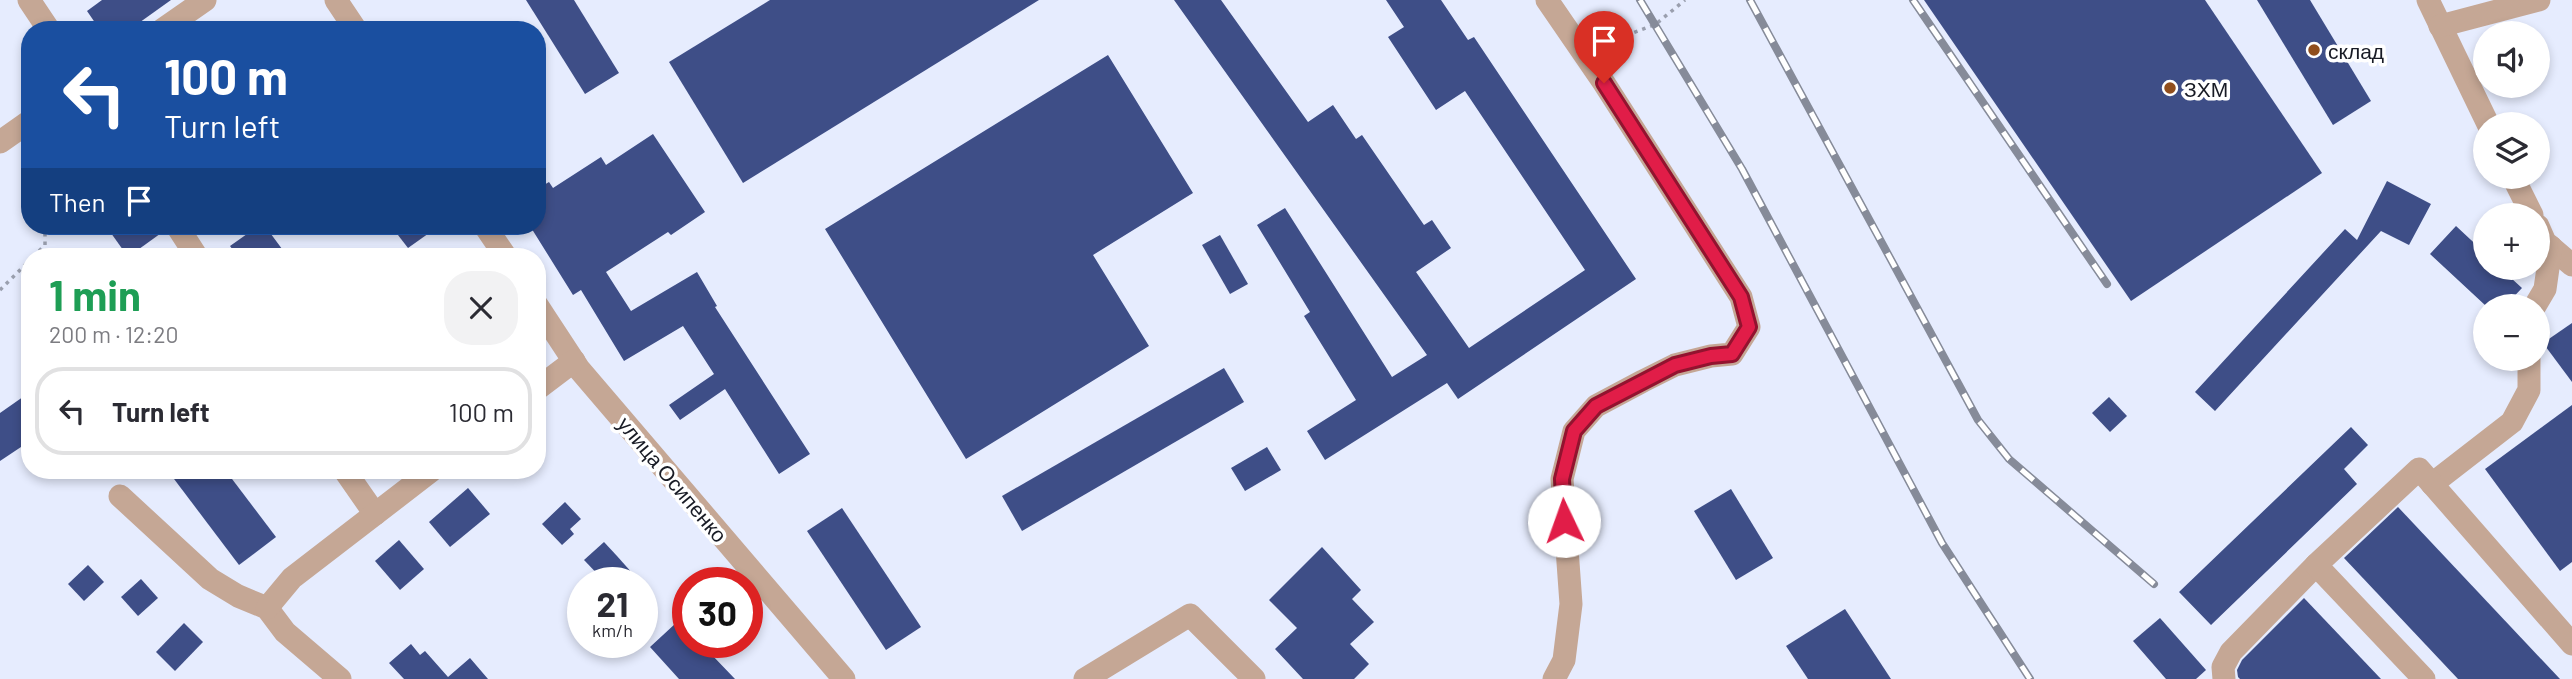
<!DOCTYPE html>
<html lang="en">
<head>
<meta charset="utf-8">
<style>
  :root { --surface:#fff; --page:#f2f2f3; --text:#2b2b33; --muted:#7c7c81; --line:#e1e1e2 }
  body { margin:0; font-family:Barlow,sans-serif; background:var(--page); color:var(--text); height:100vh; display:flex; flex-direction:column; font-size:26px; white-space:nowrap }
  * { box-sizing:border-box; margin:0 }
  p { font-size:23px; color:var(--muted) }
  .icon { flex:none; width:38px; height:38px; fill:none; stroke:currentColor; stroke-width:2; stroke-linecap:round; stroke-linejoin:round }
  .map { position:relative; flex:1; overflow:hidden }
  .panel { position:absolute; left:21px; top:248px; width:525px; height:231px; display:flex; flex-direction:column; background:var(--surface); border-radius:28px; box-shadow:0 4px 10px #0003 }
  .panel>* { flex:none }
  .guide { position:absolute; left:21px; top:21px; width:525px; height:214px; border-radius:28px; box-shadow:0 4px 10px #0003; background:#1a4fa0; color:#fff; overflow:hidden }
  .fabs { position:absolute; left:2473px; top:21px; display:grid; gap:14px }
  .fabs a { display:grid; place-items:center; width:77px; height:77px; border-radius:50%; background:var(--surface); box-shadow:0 4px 10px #0003; font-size:35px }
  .speed { position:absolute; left:567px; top:567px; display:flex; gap:14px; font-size:35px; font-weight:700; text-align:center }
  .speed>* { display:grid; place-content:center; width:91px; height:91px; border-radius:50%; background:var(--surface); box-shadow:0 4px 10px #0003; line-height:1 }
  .speed small { font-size:18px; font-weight:400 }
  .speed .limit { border:10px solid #d22; background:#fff; color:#111 }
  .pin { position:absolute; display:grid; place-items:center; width:60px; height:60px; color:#fff; margin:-72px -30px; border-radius:50% 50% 50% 0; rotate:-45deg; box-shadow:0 0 7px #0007 }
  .pin .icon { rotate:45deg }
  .me { position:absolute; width:77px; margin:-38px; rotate:357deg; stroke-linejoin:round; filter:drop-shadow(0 0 5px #0008) }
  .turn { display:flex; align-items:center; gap:24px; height:147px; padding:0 28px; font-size:32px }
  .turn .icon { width:91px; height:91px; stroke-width:2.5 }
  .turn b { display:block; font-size:49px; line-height:60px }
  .then { display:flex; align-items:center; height:66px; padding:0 28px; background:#0003; gap:14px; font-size:26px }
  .round { display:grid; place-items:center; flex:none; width:74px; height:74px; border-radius:28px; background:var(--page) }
  .head { display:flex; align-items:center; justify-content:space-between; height:119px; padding:0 28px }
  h1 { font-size:42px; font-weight:700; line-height:52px; color:#1e9e55 }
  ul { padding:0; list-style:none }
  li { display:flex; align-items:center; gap:21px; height:88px; margin:0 14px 10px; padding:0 14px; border:4px solid var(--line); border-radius:28px }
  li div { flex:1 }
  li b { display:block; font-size:26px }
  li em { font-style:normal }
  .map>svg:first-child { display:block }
  .building { fill:#3e4e87 }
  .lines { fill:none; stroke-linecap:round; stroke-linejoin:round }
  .path { stroke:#9a9fae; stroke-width:3.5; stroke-dasharray:3.5 5; stroke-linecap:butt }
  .minor { stroke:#c5a795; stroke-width:23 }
  .rail-casing { stroke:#868b99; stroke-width:8 }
  .rail { stroke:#fff; stroke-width:5; stroke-dasharray:16; stroke-linecap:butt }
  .route-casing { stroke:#92132f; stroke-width:18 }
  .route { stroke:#e11d48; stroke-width:12 }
  .poi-dot { fill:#904e1d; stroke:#fff; stroke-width:2.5 }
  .labels { text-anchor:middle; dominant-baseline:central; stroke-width:7; stroke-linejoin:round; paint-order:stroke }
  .poi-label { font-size:21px; fill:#181b25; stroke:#fff; text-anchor:start }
  .street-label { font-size:21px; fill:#181b25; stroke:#fff }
</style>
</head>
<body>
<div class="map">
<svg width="2572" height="679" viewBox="0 0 2572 679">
  <rect width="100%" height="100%" fill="#e6ecfe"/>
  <g class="building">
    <polygon points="102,0 171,0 129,30 100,30 87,11"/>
    <polygon points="526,0 574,0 619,73 585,94"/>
    <polygon points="770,0 1039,0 743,183 669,62"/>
    <polygon points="1174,0 1221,0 1308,122 1333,105 1356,139 1362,135 1424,225 1432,220 1451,248 1416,272 1469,348 1585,270 1465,91 1436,110 1388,37 1404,27 1386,0 1441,0 1468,40 1474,37 1636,279 1458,399 1447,383 1325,460 1307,431 1356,400 1304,316 1310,312 1257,225 1285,208 1392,377 1427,355"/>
    <polygon points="1924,0 2205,0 2322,173 2131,301"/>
    <polygon points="2257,0 2310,0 2371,101 2333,125"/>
    <polygon points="1108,55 1193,193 1093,255 1149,346 966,459 825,229"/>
    <polygon points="653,134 705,212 671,235 668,232 606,272 631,311 697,272 717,306 715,307 810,454 779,474 725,389 680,420 669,405 714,374 683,326 624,361 581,290 573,295 530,226 537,226 537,189 549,182 553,188 601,157 606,165"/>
    <polygon points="2387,181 2431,204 2409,245 2381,231 2215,411 2195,392 2345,229 2357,240"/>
    <polygon points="106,226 163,226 164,231 128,257"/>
    <polygon points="241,226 265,226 288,257 238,257 230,246 247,234"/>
    <polygon points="391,226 439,226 408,248"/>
    <polygon points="2456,226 2485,253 2485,268 2500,268 2522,288 2505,306 2486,306 2430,254"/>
    <polygon points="1220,235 1248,284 1230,294 1202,245"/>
    <polygon points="2572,323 2572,382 2543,343"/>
    <polygon points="1224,368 1244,402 1022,531 1002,496"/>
    <polygon points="30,392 30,441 0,461 0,413"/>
    <polygon points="2109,397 2127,416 2110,432 2092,413"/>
    <polygon points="2572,405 2572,562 2560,571 2485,469"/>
    <polygon points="2351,427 2368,445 2344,469 2357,484 2211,625 2179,592"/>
    <polygon points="1267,447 1281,470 1245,491 1231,468"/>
    <polygon points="168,471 226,471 276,537 239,565"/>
    <polygon points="468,488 490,514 450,547 429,522"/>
    <polygon points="1731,489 1773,558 1736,580 1694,511"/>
    <polygon points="565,502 581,519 570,529 574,534 562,545 542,524"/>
    <polygon points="2398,507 2560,679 2458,679 2344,558"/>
    <polygon points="842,508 921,627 886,650 807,531"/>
    <polygon points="399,540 424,569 400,590 375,561"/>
    <polygon points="604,542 617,556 641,583 606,583 584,560"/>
    <polygon points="1322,547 1361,590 1352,599 1374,622 1350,644 1369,664 1354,679 1303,679 1275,649 1297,628 1269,600"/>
    <polygon points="88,565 104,582 84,601 68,584"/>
    <polygon points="141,579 158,598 138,616 121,597"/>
    <polygon points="2304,598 2381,679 2240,679 2238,677 2237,670 2242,660"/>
    <polygon points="1845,609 1891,679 1808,679 1786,646"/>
    <polygon points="2160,618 2206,670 2196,679 2166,679 2133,641"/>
    <polygon points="184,623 203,642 175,671 156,652"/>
    <polygon points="676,623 688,635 688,642 694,642 708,657 711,654 735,679 679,679 650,647"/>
    <polygon points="411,644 420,655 425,651 448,677 470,658 488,679 404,679 389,663"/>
  </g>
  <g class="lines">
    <g class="path">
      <polyline points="1609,54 1625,36 1656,24 1685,0"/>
      <polyline points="33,257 45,245 45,226"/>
      <polyline points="0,290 30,260"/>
    </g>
    <g class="minor">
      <polyline points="29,0 49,30"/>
      <polyline points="336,0 356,30"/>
      <polyline points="1547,0 1604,83 1741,297 1749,327 1732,354 1711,356 1675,365 1643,381 1596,406 1574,431 1562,479 1571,604 1564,660 1554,679"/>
      <polyline points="2428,0 2488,124"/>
      <polyline points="2440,26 2539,0"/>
      <polyline points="162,30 205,0"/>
      <polyline points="0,142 30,121"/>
      <polyline points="2513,177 2532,215"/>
      <polyline points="177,226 197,257"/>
      <polyline points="485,226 506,257"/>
      <polyline points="2538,226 2545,242 2572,265"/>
      <polyline points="537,305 579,369 844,679"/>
      <polyline points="2535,306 2545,289 2551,247"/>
      <polyline points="537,389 574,361"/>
      <polyline points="345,471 375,514"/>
      <polyline points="2432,484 2512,422 2529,390 2529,359"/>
      <polyline points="120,496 210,579 238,596 267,608 285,632 340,679"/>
      <polyline points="267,608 292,578 431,471"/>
      <polyline points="1085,679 1190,615 1254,679"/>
      <polyline points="2224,679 2223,667 2231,652 2316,565"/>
      <polyline points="2424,679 2316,565 2419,469 2572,644"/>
    </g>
    <defs>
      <g id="rail">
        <polyline points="1640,0 1742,169 1942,543 2030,679"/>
        <polyline points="1750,0 1978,420 2009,459 2154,584"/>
        <polyline points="1913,0 2107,284"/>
      </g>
    </defs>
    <use href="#rail" class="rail-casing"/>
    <use href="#rail" class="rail"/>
  </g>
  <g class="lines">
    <defs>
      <polyline id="route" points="1564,521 1562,479 1574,431 1596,406 1675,365 1711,356 1732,354 1749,327 1741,297 1604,83"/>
    </defs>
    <use href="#route" class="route-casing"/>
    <use href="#route" class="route"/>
  </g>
  <g class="poi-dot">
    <circle cx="2314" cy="50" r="7"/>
    <circle cx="2170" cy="88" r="7"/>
  </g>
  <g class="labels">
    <g class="poi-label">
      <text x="2328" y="50">склад</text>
      <text x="2184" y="88">ЗХМ</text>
    </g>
    <g class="street-label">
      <text transform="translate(673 479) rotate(50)">улица Осипенко</text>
    </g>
  </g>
</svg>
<div class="fabs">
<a><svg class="icon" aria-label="sound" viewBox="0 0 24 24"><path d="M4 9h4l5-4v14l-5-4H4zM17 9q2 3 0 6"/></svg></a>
<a><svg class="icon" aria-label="layers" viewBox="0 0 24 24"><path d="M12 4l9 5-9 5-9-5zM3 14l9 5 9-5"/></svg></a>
<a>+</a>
<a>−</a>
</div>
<div class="speed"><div>21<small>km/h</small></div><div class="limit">30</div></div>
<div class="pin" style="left:1604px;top:83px;background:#d93025"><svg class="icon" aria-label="arrive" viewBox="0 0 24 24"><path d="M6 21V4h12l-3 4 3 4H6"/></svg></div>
<svg class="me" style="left:1564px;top:521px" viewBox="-20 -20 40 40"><circle r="19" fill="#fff"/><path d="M0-13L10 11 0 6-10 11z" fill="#e11d48"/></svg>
<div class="guide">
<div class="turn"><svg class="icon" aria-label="left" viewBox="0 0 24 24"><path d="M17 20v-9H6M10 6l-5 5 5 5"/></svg><div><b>100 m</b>Turn left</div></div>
<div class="then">Then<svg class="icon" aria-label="arrive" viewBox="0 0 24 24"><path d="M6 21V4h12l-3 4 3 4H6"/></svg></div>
</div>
<section class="panel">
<div class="head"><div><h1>1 min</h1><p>200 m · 12:20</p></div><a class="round"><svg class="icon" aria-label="close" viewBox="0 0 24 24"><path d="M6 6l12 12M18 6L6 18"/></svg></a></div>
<ul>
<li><svg class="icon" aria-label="left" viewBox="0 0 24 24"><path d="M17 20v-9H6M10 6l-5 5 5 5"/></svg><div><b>Turn left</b></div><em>100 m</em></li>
</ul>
</section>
</div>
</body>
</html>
